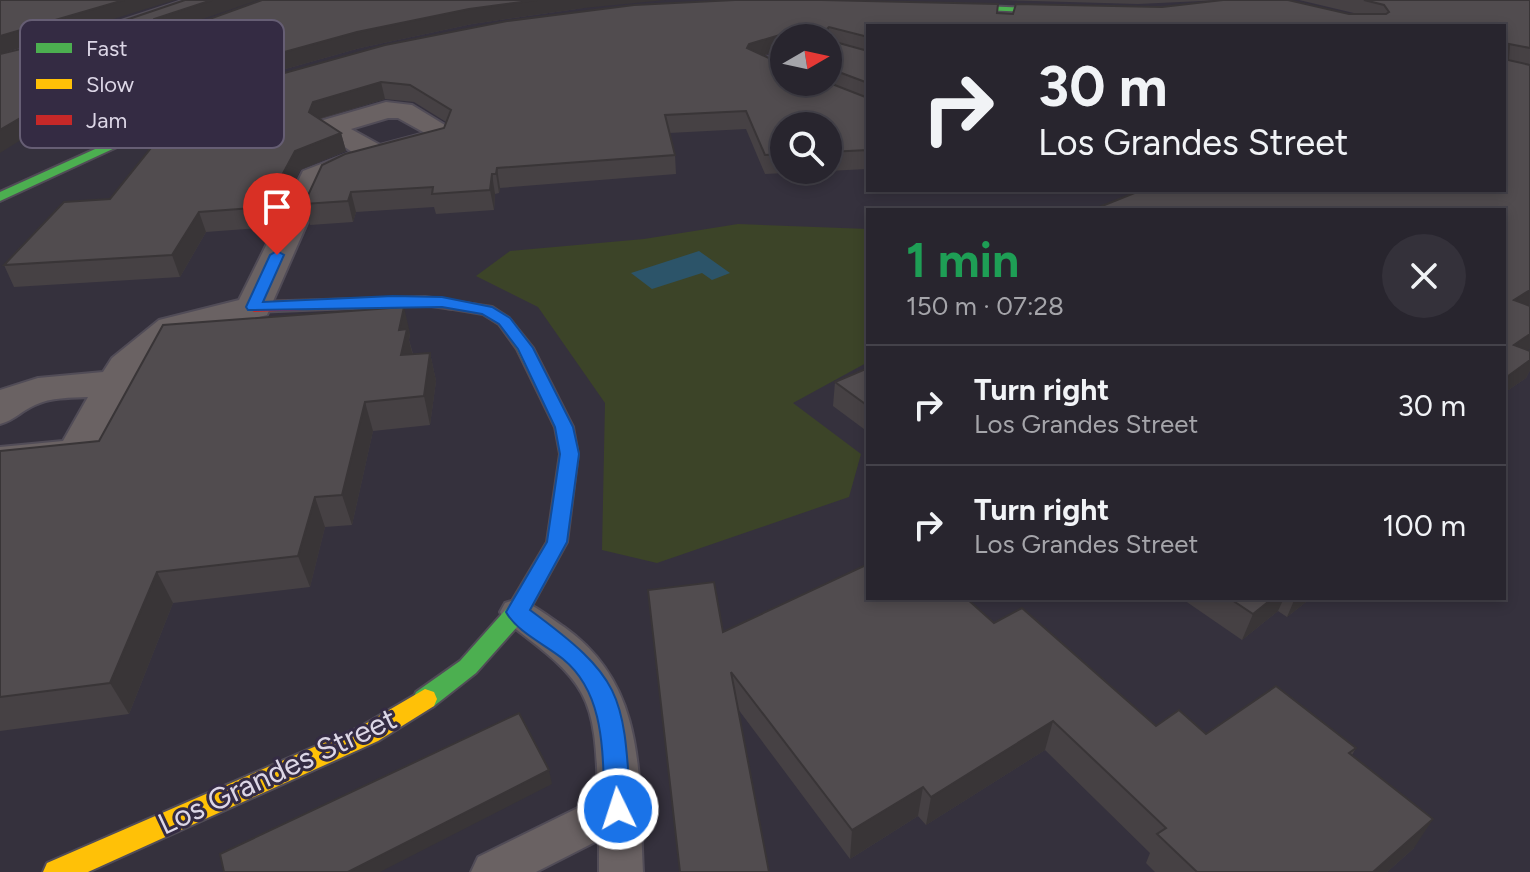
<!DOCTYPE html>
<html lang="en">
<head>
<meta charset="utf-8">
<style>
  :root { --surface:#28252e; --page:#34313a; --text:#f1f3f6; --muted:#a5a5aa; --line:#44424a }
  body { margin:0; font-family:Figtree,sans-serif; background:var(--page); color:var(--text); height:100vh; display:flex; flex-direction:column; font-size:30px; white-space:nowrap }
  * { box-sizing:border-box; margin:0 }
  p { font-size:26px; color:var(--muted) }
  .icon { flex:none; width:44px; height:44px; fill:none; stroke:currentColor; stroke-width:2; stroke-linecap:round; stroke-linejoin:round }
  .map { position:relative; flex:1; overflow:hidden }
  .drawer { position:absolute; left:866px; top:208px; width:640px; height:392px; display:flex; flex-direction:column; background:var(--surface); border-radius:0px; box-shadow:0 4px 12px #0003,0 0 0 2px var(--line) }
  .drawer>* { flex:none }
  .banner { position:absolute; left:866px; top:24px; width:640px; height:168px; border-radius:0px; box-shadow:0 4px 12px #0003,0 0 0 2px var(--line); background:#28252e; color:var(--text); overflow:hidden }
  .needle { width:52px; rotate:81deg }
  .controls { position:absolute; left:770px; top:24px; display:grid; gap:16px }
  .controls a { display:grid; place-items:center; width:72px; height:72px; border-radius:50%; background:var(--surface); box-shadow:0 4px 12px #0003,0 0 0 2px var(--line); font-size:40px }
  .pin { position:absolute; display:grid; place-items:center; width:68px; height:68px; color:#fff; margin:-82px -34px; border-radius:50% 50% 50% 0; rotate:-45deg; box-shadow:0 0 8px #0007 }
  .pin .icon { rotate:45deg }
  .me { position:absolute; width:88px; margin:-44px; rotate:356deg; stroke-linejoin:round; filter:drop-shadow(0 0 6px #0008) }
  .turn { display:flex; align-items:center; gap:28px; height:168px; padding:0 40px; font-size:36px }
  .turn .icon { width:104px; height:104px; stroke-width:2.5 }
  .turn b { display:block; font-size:56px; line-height:68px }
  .round { display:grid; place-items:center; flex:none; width:84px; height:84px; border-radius:42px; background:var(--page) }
  .summary { display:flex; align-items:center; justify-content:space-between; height:136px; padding:0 40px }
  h1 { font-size:48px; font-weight:700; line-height:60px; color:#1e9e55 }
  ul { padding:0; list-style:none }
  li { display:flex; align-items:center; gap:24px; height:120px; padding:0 40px; border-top:2px solid var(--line) }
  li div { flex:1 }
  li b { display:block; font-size:30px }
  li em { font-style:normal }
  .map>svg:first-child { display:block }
  .green { fill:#3c4428 }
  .water { fill:#2c5469 }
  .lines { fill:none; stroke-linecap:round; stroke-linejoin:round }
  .lane-casing { stroke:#514c57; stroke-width:4 }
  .street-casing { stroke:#514c57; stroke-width:4 }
  .fast-casing { stroke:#514c57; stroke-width:4 }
  .slow-casing { stroke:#514c57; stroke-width:4 }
  .jam-casing { stroke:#514c57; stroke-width:4 }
  .lane { fill:#6a6263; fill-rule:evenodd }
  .street { fill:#6a6263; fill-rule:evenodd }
  .fast { fill:#4caf50; fill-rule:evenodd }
  .slow { fill:#ffc107; fill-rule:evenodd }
  .jam { fill:#c62828; fill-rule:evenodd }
  .wall { fill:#464144; fill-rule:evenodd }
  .shaded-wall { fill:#393537 }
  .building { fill:#514c4f; stroke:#393537; stroke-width:2 }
  .route { fill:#1a73e8; stroke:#114b97; stroke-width:2 }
  .labels { text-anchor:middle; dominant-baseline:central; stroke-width:6; stroke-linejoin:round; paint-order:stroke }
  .street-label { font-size:30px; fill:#dcd6e6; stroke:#342b43 }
  .key { fill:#342b43; stroke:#665e74; stroke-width:2 }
  .key-label { font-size:22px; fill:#dcd6e6 }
</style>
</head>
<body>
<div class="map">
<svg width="1530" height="872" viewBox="0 0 1530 872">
  <rect width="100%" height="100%" fill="#35313d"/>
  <polygon class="green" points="738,224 868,229 868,362 793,403 861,454 849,497 657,563 602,550 605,403 538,307 476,276 510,251 644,239"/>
  <polygon class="water" points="699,251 730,273 712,280 702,273 652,289 631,273"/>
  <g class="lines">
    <defs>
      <g id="lane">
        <polygon points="784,52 784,60 771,64 784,69 784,79 750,63"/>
        <path d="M517,599C535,605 549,617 564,627C649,687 638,780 643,872H599V840L536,872H471L478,857L598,798C596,693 588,683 505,621L500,612L505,603Z"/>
      </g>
      <g id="street">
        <polygon points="185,0 214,0 211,4 101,43 0,69 0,55 85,33"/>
        <polygon points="136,44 274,81 277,86 265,93 128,56 125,51 128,46"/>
        <path d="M386,102L412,105L453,130L445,145L349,170L325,182L267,315L185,336L143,373L94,463L0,475V447L63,441L88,397C71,398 51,397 35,405C21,411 15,420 0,424V390L38,378L103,372L112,358L159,320L239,300L303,171L352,152L316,127L320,121ZM388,118H398L425,133L380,145L351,129Z"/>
      </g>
      <g id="fast">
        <polygon points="936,4 1075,10 1079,12 1075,14 933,8"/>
        <polygon points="230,96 234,97 234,101 143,135 0,201 0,192 135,131"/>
        <polygon points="452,301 492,307 509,318 533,348 573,427 578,454 567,542 525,618 476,673 434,706 425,709 416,706 413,699 416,692 460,661 509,606 547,542 560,454 555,427 517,349 499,324 483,314 447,308 447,302"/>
      </g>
      <polygon id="slow" points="425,689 434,692 437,699 434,706 378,741 88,872 43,872 47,863 360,727"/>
      <polygon id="jam" points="425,297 452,301 459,305 452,309 425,305 254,312 246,307 254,302"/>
    </defs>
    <use href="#lane" class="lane-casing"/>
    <use href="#street" class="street-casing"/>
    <use href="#fast" class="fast-casing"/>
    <use href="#slow" class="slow-casing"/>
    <use href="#jam" class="jam-casing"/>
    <use href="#lane" class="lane"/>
    <use href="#street" class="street"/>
    <use href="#fast" class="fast"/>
    <use href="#slow" class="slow"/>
    <use href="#jam" class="jam"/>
  </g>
  <g class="wall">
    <polygon points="185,0 159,34 155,45 125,37 120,22"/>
    <polygon points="1003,0 1223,0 1138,4"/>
    <path d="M1299,0H1530V304L1528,306V350L1530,351V370L1526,378L1504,393V210L1267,192L1504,190V26H868V169L765,174L746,129L669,133L675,155L676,174L500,188L499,193L495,194L494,210L436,214L434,207L356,212L353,222L310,225L304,204L444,128L446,122L414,102L385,99L320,119L341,133L346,151L300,170L272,227L206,232L180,277L14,287L4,265L110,199L385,45L997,13L1013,14L1162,7L1358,14ZM784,38H828V82H784ZM780,50V63L763,56ZM784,126H828V170H784Z"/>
    <polygon points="584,8 472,24 360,48 264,75 234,67 233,64 229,65 173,50 168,34"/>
    <polygon points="0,54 191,61 196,77 68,124 53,120"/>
    <polygon points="410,333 409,340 413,354 430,353 436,381 430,425 373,431 352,525 325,527 310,587 173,603 129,714 0,731 0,451 99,441"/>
    <polygon points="868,368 868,432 833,406 835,382"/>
    <polygon points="1181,598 1311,598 1287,617 1278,611 1242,640"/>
    <polygon points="994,623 1156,726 1206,734 1356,748 1352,755 1414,848 1387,872 1155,872 1146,863 1150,853 1045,750 926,825 918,816 850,859 738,709 723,632"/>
  </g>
  <g class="shaded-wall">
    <polygon points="124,0 175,0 0,54 0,36"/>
    <polygon points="212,0 258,0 159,34 155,45 150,30 154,19"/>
    <polygon points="537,0 666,0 584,8 472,24 360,48 264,75 259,59 357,32 469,9"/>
    <polygon points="829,27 829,42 828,43 828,38 825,38 826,30"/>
    <polygon points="783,34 783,49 780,48 780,50 749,60 747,48 749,44"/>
    <polygon points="233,46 229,51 233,64 229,65 224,49"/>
    <polygon points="191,61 196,77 68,124 61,106"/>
    <polygon points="381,82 385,99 318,119 309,112 313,102"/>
    <polygon points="46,103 53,120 0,153 0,130"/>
    <polygon points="341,133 346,151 300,170 272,227 265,207 295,151"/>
    <polygon points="497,168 500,188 499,193 496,174"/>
    <polygon points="492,174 495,194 494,210 490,190"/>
    <polygon points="1243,190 1271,190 1238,207"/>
    <polygon points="351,192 356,212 353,222 348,201"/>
    <polygon points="199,212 206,232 180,277 172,255"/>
    <polygon points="1530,290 1530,304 1504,321 1514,300"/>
    <polygon points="404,307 410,333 409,340 413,356 401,355 399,330"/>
    <polygon points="1530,334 1530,349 1504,367 1514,345"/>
    <polygon points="430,353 436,381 430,425 424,396"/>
    <polygon points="1530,360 1530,370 1526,378 1504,393 1504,379"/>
    <polygon points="365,402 373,431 352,525 342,495"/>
    <polygon points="315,497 325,527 310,587 298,556"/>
    <polygon points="157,572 173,603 129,714 110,683"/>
    <polygon points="1273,598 1284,598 1278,611 1242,640 1253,614"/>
    <polygon points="1295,598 1311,598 1287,617"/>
    <polygon points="1053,721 1045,750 926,825 931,797"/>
    <polygon points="549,770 552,784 380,872 348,872"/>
    <polygon points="923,787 918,816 850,859 852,830"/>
    <polygon points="1433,819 1414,848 1387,872 1373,872"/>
  </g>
  <g class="building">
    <polygon points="0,0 124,0 0,36"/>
    <polygon points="185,0 212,0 154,19 150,30 120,22"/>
    <polygon points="262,0 537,0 469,9 357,32 259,59 229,51 233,46 224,49 168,34"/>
    <polygon points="735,0 822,0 998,4 997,13 1013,14 1016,4 1162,7 1223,0 1288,0 1349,14 1386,14 1389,12 1384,5 1364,0 1530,0 1530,48 1509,44 1508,60 1530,65 1530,290 1514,300 1530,306 1530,334 1514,345 1530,351 1530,360 1504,379 1504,210 1092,210 1142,190 1243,190 1243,192 1273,193 1278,190 1504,190 1504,26 868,26 868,37 829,27 826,30 826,38 787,38 787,36 783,34 749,44 747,48 784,65 784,82 827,82 868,98 868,150 828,152 828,126 784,126 784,154 765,155 746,111 665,115 675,155 497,168 496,174 492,174 490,190 432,194 433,187 351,192 348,201 304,204 322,165 345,154 444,128 451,110 410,85 381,82 313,102 309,112 341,133 295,151 265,207 199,212 172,255 4,265 64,202 110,199 183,108 270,77 385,45 507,21 634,5"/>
    <polygon points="87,33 191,61 61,106 46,103 0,130 0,54"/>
    <polygon points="828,40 868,51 868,83 828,68"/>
    <polygon points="404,307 399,330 407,329 401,355 430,353 424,396 365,402 342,495 315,497 298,556 157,572 110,683 0,697 0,451 99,441 163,325"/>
    <polygon points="868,368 868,406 835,382"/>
    <polygon points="868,564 868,598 966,598 994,623 1022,608 1156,726 1179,710 1206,734 1276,686 1356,748 1349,753 1433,819 1373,872 1197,872 1157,834 1166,828 1053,721 931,797 923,787 852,830 731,672 769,872 680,872 648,590 714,582 723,632"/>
    <polygon points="1229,598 1273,598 1253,614"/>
    <polygon points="519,713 549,770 348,872 224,872 220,854"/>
  </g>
  <path class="route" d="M277,251L284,255L263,302L393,296L442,297L492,307L510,318L533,348L573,427L579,454L567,542L530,610C625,680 623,694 631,809L628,817L618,821L608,817L605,809C602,757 607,695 563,659C546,645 517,632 506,612L547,542L560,454L555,427L518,349L499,324L482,314L442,307L248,310L246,307L270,255Z"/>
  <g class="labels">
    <g class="street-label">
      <text transform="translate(277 771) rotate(-25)">Los Grandes Street</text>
    </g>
  </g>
  <rect x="20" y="20" width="264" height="128" rx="12" class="key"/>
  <rect x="36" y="43" width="36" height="10" fill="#4caf50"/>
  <rect x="36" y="79" width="36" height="10" fill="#ffc107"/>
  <rect x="36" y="115" width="36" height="10" fill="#c62828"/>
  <g class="key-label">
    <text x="86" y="56">Fast</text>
    <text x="86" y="92">Slow</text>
    <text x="86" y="128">Jam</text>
  </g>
</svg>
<div class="controls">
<a><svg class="needle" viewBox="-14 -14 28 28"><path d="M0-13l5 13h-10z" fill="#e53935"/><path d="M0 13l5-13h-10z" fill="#a5a5aa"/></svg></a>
<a><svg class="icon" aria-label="search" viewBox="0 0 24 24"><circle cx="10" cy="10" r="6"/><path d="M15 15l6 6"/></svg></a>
</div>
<div class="pin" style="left:277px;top:255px;background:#d93025"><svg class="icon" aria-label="arrive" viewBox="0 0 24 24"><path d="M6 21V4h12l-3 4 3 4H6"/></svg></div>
<svg class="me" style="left:618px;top:809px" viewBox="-20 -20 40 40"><circle r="17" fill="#1a73e8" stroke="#fff" stroke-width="3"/><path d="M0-11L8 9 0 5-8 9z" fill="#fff"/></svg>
<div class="banner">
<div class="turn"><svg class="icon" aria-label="right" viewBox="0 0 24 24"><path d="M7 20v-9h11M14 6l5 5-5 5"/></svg><div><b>30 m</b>Los Grandes Street</div></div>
</div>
<section class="drawer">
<div class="summary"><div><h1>1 min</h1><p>150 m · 07:28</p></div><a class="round"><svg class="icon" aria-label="close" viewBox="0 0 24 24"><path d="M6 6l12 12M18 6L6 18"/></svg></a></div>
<ul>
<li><svg class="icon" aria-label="right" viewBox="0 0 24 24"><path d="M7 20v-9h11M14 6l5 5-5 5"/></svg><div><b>Turn right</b><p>Los Grandes Street</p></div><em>30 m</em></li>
<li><svg class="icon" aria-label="right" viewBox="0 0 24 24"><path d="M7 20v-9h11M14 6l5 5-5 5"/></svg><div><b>Turn right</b><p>Los Grandes Street</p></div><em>100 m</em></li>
</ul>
</section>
</div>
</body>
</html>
